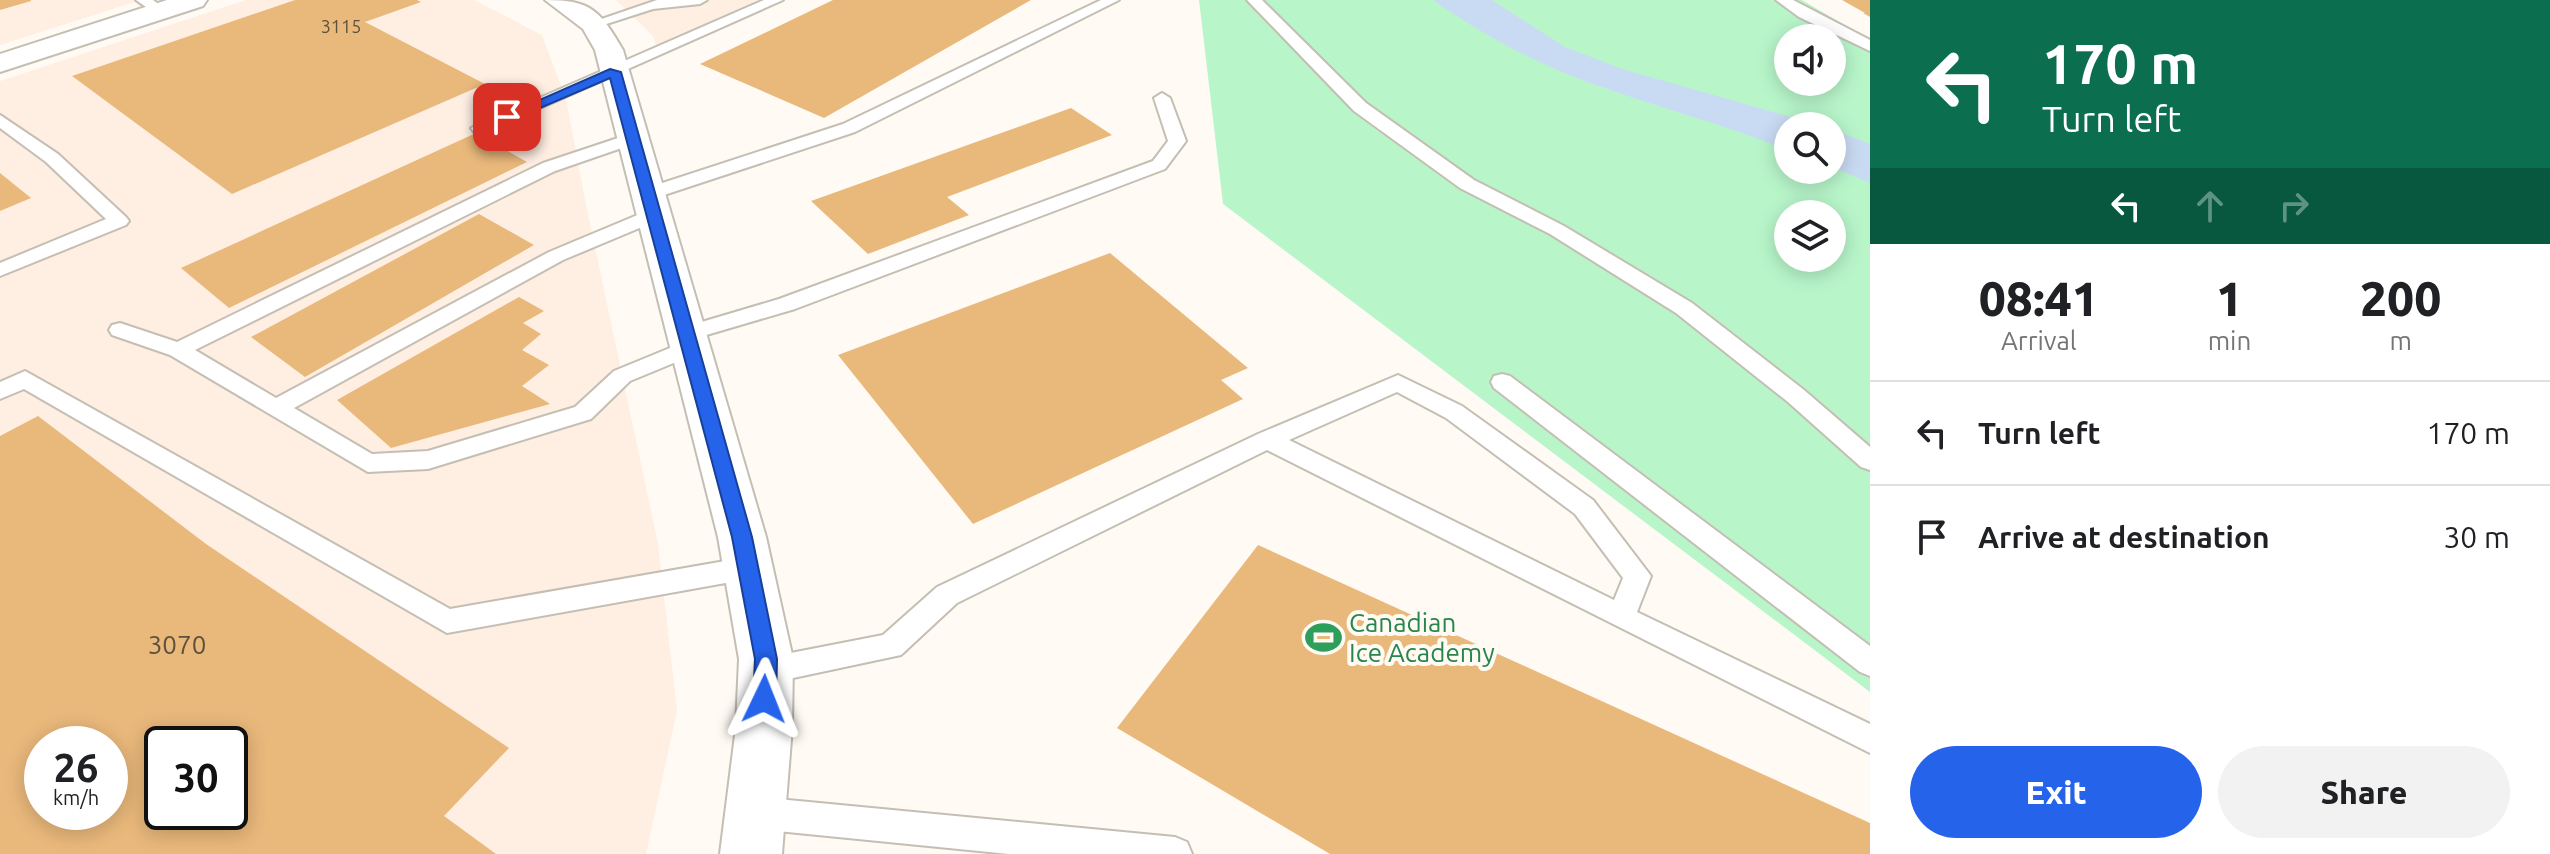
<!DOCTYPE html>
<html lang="en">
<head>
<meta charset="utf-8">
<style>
  :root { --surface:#fff; --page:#f2f2f2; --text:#202124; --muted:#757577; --line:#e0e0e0; --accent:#2563eb }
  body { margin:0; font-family:Ubuntu,sans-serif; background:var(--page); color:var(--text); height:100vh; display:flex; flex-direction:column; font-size:30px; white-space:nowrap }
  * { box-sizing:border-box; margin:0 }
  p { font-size:26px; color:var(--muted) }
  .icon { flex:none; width:44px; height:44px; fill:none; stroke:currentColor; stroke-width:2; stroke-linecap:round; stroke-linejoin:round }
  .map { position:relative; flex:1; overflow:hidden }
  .side { display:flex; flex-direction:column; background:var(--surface); width:680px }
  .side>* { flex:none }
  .hud { background:#0b6e4f; color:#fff; overflow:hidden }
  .tools { position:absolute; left:1774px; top:24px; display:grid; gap:16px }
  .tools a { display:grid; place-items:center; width:72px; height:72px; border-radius:50%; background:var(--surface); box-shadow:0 4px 20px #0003; font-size:40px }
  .speed { position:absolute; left:24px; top:726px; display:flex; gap:16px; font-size:40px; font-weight:700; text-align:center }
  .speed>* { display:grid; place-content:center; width:104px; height:104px; border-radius:50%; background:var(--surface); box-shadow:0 4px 20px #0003; line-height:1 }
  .speed small { font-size:20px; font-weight:400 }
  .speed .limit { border:4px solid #111; border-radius:12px; background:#fff; color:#111 }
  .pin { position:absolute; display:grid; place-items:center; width:68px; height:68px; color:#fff; margin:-34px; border-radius:16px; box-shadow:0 4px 12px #0006 }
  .me { position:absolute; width:88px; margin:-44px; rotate:2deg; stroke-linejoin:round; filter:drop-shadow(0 0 6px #0008) }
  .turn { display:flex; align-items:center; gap:28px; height:168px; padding:0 40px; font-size:36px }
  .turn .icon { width:104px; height:104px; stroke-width:2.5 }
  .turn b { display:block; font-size:56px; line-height:68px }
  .lanes { display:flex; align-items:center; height:76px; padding:0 40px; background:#0003; justify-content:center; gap:40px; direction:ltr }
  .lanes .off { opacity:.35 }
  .eta { display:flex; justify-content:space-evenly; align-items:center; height:136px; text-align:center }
  .eta b { font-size:48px; font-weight:800; line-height:56px }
  .primary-button { display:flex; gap:16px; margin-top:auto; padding:16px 40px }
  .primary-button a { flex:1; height:92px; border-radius:48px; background:var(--accent); color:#fff; font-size:32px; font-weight:800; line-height:92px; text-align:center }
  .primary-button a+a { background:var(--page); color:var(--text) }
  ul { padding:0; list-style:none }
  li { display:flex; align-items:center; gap:24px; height:104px; padding:0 40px; border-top:2px solid var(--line) }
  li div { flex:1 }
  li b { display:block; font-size:30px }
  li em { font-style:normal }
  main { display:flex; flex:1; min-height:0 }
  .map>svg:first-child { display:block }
  .industrial { fill:#ffeee2; fill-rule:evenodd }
  .green { fill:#b8f6ca; fill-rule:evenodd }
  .water { fill:#c9dbf3 }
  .building { fill:#e9b87b; fill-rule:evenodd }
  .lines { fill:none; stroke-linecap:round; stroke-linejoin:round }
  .service-casing { stroke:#c4beb3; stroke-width:4 }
  .minor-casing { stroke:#c4beb3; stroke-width:4 }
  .service { fill:#fff; fill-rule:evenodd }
  .minor { fill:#fff; fill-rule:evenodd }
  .route { fill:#2563eb; stroke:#184099; stroke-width:2 }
  .labels { text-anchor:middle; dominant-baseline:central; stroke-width:8; stroke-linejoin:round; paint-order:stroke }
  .far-number-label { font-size:18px; fill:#5e503e }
  .leisure-label { font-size:26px; fill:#27864d; stroke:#fffbf4; text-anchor:start }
  .near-number-label { font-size:26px; fill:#5e503e }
</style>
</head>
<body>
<main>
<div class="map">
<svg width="1870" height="854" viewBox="0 0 1870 854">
  <rect width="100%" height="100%" fill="#fffbf4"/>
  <g class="industrial">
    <polygon points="0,0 141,0 0,45"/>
    <path d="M246,0H474L542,35L566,99L586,205L658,544L677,711L646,854H0V81ZM42,744H110V812H42ZM162,744H230V812H162Z"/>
    <polygon points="616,0 758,0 656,46 653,36"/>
  </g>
  <path class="green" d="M1199,0H1802L1870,40V692L1223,204ZM1788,38H1832V82H1788ZM1788,126H1832V170H1788ZM1788,214H1832V258H1788Z"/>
  <g class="water">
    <path d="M1433,0H1492L1565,47L1622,69L1822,126H1788V150C1725,125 1660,108 1596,85C1538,65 1483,35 1433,0Z"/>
    <polygon points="1832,129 1870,144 1870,183 1832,167"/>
  </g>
  <g class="building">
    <polygon points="0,0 31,0 31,1 0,10"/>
    <polygon points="295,0 417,0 421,2 365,22 485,84 232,194 72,76"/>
    <polygon points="833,0 1031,0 824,118 700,64"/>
    <polygon points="1842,0 1870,0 1870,17 1863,13 1865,13"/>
    <polygon points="1071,108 1112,135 947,197 969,215 868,254 811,201"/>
    <polygon points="476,133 527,162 229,308 181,268"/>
    <polygon points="0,173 31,198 0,211"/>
    <polygon points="479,214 534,245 305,377 251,337"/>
    <polygon points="1110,253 1248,368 1221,380 1243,399 973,524 838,355"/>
    <polygon points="519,297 544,311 523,323 541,334 522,350 549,365 522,386 550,404 391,448 337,400"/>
    <path d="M38,416L206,544L509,748L444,816L496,854H0V436ZM42,744H110V812H42ZM162,744H230V812H162Z"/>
    <polygon points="1258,545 1870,823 1870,854 1330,854 1117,728"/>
  </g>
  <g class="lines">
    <defs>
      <g id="service">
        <polygon points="136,0 153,0 168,11 166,14 156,14"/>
        <polygon points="657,0 707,0 700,4 653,9 594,28 587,24"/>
        <polygon points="764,0 783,0 486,132 474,132 471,128"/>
        <polygon points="1101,0 1119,0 855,132 655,198 641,198 639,194 641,190 843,124"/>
        <polygon points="1247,0 1262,0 1366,103 1474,180 1564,226 1692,303 1804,390 1870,447 1870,470 1861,467 1788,402 1676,313 1550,234 1460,188 1354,111"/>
        <polygon points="1776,0 1793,0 1870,40 1870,51 1799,17"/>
        <polygon points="1162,93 1170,98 1186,141 1165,169 795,309 686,341 678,339 675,334 678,329 779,299 1153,161 1168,141 1154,98"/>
        <polygon points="0,115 58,154 126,217 129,221 126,225 0,276 0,263 106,219 46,162 0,128"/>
        <polygon points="633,133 642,138 639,142 555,171 195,350 276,398 549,252 647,211 661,211 664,215 661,219 563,260 294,408 372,454 428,451 575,407 614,371 682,343 698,343 701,348 698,353 630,381 591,419 428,469 368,472 170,355 112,335 109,330 112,325 120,323 177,342 543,163"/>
        <polygon points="25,371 450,609 748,557 758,560 762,568 758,576 748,579 447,633 24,389 0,399 0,382"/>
        <polygon points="1502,374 1510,376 1870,646 1870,676 1860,672 1494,388 1491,382 1494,376"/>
        <path d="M1398,375L1462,406L1593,500L1651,576L1637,612L1870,724V753L1267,450L957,603L901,655L765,684L755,680L750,671L755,662L765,658L883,635L937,587L1258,434ZM1397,392L1446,418L1575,514L1623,578L1614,600L1289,440Z"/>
        <polygon points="756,797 1175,837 1187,842 1192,854 1009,854 756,829 744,824 740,813 744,802"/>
      </g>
      <g id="minor">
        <polygon points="167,0 207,0 203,6 0,72 0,54"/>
        <path d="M545,0C592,0 600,11 623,50L766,537L793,659L792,727L782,854H720L736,727L739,659L718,537L595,50L583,29Z"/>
      </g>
    </defs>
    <use href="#service" class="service-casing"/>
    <use href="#minor" class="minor-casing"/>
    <use href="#service" class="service"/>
    <use href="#minor" class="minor"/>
  </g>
  <polygon class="route" points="610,69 621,72 752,537 777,659 776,699 772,706 764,709 756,706 753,699 755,659 732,537 610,78 512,120 501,117"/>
  <defs>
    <symbol id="stadium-bare" viewBox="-9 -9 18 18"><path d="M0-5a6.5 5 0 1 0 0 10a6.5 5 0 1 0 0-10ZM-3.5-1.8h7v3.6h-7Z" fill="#2e9e5b" stroke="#fffbf4" stroke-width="2.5" paint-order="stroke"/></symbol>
  </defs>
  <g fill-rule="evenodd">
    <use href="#stadium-bare" x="1298" y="612" width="51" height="51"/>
  </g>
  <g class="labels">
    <g class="far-number-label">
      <text x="341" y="26">3115</text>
    </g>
    <g class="leisure-label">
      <text x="1349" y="622">Canadian<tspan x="1349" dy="30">Ice Academy</tspan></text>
    </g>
    <g class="near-number-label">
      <text x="177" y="644">3070</text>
    </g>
  </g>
</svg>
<div class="tools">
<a><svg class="icon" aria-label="sound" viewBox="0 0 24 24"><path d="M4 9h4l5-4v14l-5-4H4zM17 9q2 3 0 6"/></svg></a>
<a><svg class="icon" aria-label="search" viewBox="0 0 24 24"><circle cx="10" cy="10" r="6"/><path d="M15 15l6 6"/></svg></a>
<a><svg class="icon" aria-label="layers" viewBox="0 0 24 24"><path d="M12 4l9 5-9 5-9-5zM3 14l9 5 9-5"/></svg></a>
</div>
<div class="speed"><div>26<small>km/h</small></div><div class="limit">30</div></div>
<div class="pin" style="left:507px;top:117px;background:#d93025"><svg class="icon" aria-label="arrive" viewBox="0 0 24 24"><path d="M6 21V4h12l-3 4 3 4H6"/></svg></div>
<svg class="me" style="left:764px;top:699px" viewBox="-20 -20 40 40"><path d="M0-17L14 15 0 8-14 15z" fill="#2563eb" stroke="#fff" stroke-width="4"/></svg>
</div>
<section class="side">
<div class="hud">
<div class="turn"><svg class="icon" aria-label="left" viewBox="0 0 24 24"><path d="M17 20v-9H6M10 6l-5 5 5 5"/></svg><div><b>170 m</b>Turn left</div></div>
<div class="lanes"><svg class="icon" aria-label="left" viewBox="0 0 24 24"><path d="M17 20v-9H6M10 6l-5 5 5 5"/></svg><svg class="icon off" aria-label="ahead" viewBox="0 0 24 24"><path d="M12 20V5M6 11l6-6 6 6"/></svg><svg class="icon off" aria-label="right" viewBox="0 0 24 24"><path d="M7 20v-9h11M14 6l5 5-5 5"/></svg></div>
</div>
<div class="eta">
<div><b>08:41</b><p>Arrival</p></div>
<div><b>1</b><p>min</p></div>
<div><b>200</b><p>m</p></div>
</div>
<ul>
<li><svg class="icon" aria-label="left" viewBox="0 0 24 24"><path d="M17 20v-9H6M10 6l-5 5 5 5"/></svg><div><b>Turn left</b></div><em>170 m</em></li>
<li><svg class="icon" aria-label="arrive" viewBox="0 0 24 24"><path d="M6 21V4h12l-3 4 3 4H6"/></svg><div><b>Arrive at destination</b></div><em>30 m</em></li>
</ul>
<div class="primary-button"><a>Exit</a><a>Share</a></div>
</section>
</main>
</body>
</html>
